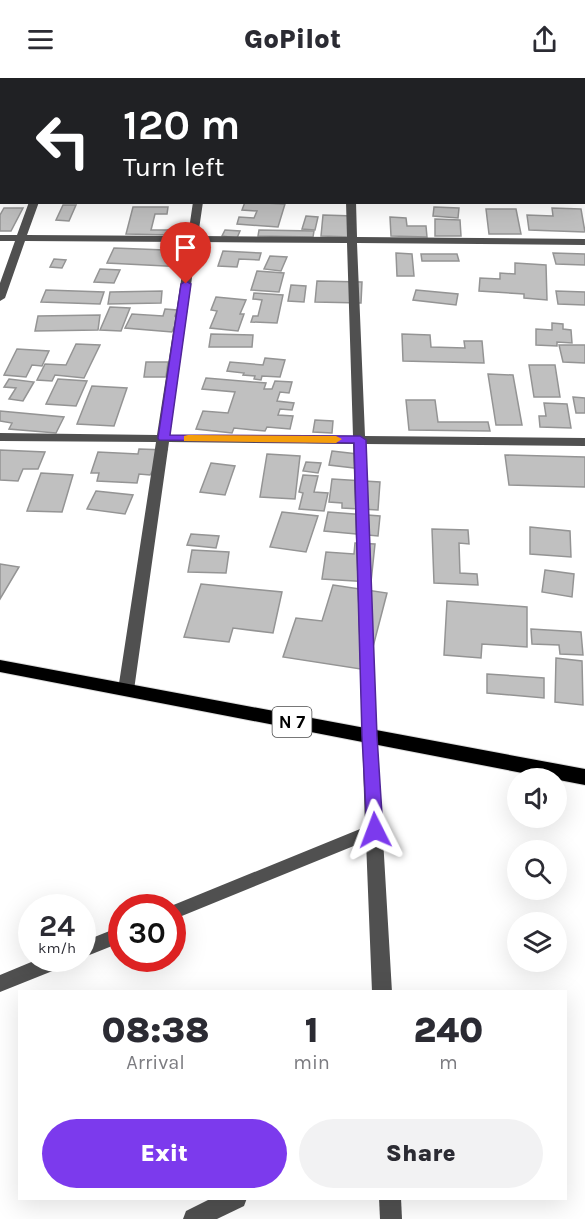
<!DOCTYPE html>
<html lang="en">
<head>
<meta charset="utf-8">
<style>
  :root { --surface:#fff; --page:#f2f2f3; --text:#2b2b33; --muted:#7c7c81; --accent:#7c3aed }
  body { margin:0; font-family:Karla,sans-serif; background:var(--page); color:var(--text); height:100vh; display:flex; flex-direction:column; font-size:22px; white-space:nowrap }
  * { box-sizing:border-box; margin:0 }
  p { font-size:20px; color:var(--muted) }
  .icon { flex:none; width:33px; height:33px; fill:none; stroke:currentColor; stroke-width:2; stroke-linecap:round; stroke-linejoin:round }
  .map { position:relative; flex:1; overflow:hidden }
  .sheet { position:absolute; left:18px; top:912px; width:549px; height:210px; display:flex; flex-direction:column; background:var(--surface); border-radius:0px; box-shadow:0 6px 24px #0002 }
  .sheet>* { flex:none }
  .banner { position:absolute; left:0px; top:0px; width:585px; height:126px; box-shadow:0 6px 24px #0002; background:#202124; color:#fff; overflow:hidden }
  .buttons { position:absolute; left:507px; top:690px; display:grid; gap:12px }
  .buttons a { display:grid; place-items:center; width:60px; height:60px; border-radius:50%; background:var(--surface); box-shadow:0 6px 24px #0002; font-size:30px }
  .speed { position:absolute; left:18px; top:816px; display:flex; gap:12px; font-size:30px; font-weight:700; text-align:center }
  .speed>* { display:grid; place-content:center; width:78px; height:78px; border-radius:50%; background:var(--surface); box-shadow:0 6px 24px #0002; line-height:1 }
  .speed small { font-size:15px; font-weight:400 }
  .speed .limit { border:9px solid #d22; background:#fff; color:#111 }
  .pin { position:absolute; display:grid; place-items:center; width:51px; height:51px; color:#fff; margin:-62px -26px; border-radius:50% 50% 50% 0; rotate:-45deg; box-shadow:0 0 6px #0007 }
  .pin .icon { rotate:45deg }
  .me { position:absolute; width:66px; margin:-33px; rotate:357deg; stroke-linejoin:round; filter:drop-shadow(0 0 4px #0008) }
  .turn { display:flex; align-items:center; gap:21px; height:126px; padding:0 24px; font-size:27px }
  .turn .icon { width:78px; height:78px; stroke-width:2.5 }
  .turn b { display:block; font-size:42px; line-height:51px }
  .eta { display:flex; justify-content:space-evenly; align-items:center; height:102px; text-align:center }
  .eta b { font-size:36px; font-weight:800; line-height:42px }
  .button { display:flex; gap:12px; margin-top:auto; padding:12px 24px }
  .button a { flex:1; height:69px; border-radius:36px; background:var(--accent); color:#fff; font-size:24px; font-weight:800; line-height:69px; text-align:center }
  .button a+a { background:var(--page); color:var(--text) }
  header { display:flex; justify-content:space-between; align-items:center; height:78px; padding:0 24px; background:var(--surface); font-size:27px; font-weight:800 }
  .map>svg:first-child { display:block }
  .building { fill:#c0c0c0; stroke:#949494; stroke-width:1.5 }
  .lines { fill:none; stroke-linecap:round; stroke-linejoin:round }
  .highway-casing { stroke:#dbdbdb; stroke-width:2 }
  .minor { fill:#505050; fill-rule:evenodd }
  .highway { fill:#000; fill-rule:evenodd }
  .route { fill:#7c3aed; stroke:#51269a; stroke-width:1.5 }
  .slow { fill:#f59e0b }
  .labels { text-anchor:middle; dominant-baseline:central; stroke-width:5; stroke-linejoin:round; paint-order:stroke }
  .shield { fill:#fff; stroke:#4c4c4c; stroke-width:1.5 }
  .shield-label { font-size:18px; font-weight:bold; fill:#000 }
</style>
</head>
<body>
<header><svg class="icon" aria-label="menu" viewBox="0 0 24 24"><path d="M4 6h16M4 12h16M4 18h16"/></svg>GoPilot<svg class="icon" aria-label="share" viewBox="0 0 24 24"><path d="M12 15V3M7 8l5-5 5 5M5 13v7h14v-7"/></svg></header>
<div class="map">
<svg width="585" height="1141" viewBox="0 0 585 1141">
  <rect width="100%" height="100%" fill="#fff"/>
  <g class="building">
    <polygon points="107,0 160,0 106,2"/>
    <polygon points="245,124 285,126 278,149 237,146 239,139 254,140 257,133 242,132"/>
    <polygon points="63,127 76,127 69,143 56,142"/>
    <polygon points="133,129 168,129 167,136 155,136 151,152 174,152 173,157 126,156"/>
    <polygon points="434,129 459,130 458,140 433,138"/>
    <polygon points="4,130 23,130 11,153 0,153 0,137"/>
    <polygon points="552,130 581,131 585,154 529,152 527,137 553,138"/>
    <polygon points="486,131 516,131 521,156 489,156"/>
    <polygon points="323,137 354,138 352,159 321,158"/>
    <polygon points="306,138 318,139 315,152 302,151"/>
    <polygon points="390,139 406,140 407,148 426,148 427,159 391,158"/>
    <polygon points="435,141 460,142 461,158 435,158"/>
    <polygon points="225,152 240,153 237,160 222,158"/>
    <polygon points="259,152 314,153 313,159 258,158"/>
    <polygon points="114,170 190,173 185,189 107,185"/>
    <polygon points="223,173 261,175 259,182 239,181 237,189 218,188"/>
    <polygon points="396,175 412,176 414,198 397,198"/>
    <polygon points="553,175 585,176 585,187 556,186"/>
    <polygon points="421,176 457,176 459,183 422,183"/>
    <polygon points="270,178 287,179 281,193 264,191"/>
    <polygon points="54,181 66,182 62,190 50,189"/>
    <polygon points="515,185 546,187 547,222 524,220 524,216 479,213 480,200 500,201 500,195 515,196"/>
    <polygon points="100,191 120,192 114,205 94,204"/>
    <polygon points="257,193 284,195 279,214 251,212"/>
    <polygon points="317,203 362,204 361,225 315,224"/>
    <polygon points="291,207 306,208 304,224 288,223"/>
    <polygon points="46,212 104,214 100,226 41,224"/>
    <polygon points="416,212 458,216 456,227 413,222"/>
    <polygon points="162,213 161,225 108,226 110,214"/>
    <polygon points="556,213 585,214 585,227 558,226"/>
    <polygon points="254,215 283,217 277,245 251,244 253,238 258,238 262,222 253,221"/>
    <polygon points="216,219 246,222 240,236 244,236 238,253 210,250 217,233 211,232"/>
    <polygon points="110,229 130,230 121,253 100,252"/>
    <polygon points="165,231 177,232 175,238 179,238 172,254 125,250 132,236 163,238"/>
    <polygon points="100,237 98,252 35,253 38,238"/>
    <polygon points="552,245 563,246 563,251 571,252 572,265 557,264 557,268 536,267 536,251 552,252"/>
    <polygon points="211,256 253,257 252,269 209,269"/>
    <polygon points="402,256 430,257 431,269 465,270 464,263 482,263 484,285 403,283"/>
    <polygon points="76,266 100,267 84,300 55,297 52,303 37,302 45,286 66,287"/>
    <polygon points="559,267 585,267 585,285 563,284"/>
    <polygon points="17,271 49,273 42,288 32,287 26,299 4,297"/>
    <polygon points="265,280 285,282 280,299 262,298 261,302 254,301 255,298 243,297 244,295 227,293 230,284 263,287"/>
    <polygon points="146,284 168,284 166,299 144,299"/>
    <polygon points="529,287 555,287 560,319 534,319"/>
    <polygon points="488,296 513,297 522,347 496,347"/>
    <polygon points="206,300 266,305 264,311 272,311 275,303 292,304 289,315 280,314 277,323 294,325 292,332 280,331 278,337 293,338 290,351 267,349 265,353 234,350 232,355 196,351 203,333 228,335 235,314 202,311"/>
    <polygon points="9,301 34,304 23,323 9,321 16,310 4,309"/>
    <polygon points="58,301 87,303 76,328 46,326"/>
    <polygon points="92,308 127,310 114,348 77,346"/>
    <polygon points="573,319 585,320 585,335 576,335"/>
    <polygon points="406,322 435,322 438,344 488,344 490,353 409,352"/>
    <polygon points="544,325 567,326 571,350 540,349 539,338 546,338"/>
    <polygon points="0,333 64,339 56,355 9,351 12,345 0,343"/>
    <polygon points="315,342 333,343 332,355 313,354"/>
    <polygon points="139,371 167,372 150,397 139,396 137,405 97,403 99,395 91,395 98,374 138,376"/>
    <polygon points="0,372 45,374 38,391 23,391 18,403 0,402"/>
    <polygon points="332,373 366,377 362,391 329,387"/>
    <polygon points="267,376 300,378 295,421 260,419"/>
    <polygon points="505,377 585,379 585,409 509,407"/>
    <polygon points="306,384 321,385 318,395 303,393"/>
    <polygon points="211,385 235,388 225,417 200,414"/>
    <polygon points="41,395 73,397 62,434 27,433"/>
    <polygon points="303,397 318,398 314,414 328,415 324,433 299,431 303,415 299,414"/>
    <polygon points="332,401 380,404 378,432 342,430 342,425 329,424"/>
    <polygon points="96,413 133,417 125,436 87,431"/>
    <polygon points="282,434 318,438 306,474 270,469"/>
    <polygon points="328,434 380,438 378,458 324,453"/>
    <polygon points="530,449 570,453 571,479 530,476"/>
    <polygon points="432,451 468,452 469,466 459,465 460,495 477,496 478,507 434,505"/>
    <polygon points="191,456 219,458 216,470 187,467"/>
    <polygon points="355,465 375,466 371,504 322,501 326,474 354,476"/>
    <polygon points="192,472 229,474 226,495 188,494"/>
    <polygon points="0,486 19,489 0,521"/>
    <polygon points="545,492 574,496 572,519 542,514"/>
    <polygon points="201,506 282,514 273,555 233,550 229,564 184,559"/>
    <polygon points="333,507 387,515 367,592 283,579 296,540 322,543"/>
    <polygon points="447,523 527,529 527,569 482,566 481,580 444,577"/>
    <polygon points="531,551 581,554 583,577 560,576 559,567 532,566"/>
    <polygon points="556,580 582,583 583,627 555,624"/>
    <polygon points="487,596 544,600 544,620 487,615"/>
  </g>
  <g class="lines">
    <defs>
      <polygon id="highway" points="0,582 585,691 585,707 0,594"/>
    </defs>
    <use href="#highway" class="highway-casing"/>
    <g class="minor">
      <polygon points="74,0 82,0 73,2"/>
      <rect x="213" y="0" width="8" height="2"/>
      <rect x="342" y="0" width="8" height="2"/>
      <rect x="0" y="22" width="2" height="6"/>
      <polygon points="585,24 585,30 584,29 584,25"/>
      <path d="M29,124H39L27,157L188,158L193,124H203L198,158L347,159L346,124H356L357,159L585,161V167L357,165L365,358L585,360V368L365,366L377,658L392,914H372L366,763L172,842V830H166L365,749L353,366L169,364L134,612L131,616H121L118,612L156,364L0,363V355L157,357L187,164L25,163L5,220L0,223V205L15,163H0V157H17ZM197,164L347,165L353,358L170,357Z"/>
      <polygon points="122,848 122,864 82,880 82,864"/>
      <polygon points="41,880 72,880 70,886 0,914 0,897"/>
      <polygon points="212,1120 247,1120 244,1128 217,1141 183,1141 186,1133"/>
      <polygon points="379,1120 401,1120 402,1141 380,1141"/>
    </g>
    <use href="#highway" class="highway"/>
  </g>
  <polygon class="route" points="186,203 191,206 170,357 360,358 366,362 377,658 383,752 381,756 375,758 370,756 367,752 362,658 354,365 159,362 158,360 181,206"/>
  <polygon class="slow" points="188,357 336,358 342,361 336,365 184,363 184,358"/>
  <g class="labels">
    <rect class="shield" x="272.5" y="629" width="39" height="30" rx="4.5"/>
    <g class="shield-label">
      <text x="292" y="644">N 7</text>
    </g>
  </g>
</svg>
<div class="buttons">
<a><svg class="icon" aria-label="sound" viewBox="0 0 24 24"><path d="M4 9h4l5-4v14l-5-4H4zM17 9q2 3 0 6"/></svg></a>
<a><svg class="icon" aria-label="search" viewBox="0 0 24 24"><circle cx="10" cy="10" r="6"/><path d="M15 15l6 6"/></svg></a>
<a><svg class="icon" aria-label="layers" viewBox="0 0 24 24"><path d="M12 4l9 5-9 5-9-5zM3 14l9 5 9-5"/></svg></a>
</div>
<div class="speed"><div>24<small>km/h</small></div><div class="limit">30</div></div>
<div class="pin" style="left:186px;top:206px;background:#d93025"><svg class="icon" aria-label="arrive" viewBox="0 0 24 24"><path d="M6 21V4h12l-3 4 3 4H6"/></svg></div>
<svg class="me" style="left:375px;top:752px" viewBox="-20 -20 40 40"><path d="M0-17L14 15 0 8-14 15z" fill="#7c3aed" stroke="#fff" stroke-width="4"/></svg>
<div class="banner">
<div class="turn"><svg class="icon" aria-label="left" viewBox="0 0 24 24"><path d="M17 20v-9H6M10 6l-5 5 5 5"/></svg><div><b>120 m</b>Turn left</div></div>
</div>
<section class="sheet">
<div class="eta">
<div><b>08:38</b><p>Arrival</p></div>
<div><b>1</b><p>min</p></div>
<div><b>240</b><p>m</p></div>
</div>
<div class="button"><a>Exit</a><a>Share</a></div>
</section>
</div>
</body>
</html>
